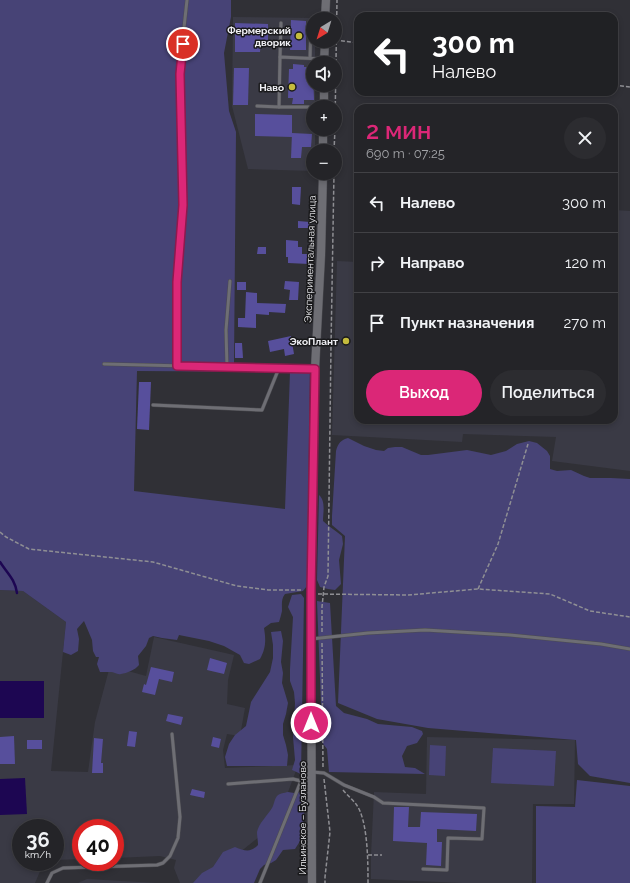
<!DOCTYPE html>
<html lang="ru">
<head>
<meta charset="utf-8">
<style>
  :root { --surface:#242428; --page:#2c2c30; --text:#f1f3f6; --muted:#a3a4a8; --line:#414145; --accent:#db2777 }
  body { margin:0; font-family:Raleway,sans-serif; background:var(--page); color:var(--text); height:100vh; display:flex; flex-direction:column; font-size:15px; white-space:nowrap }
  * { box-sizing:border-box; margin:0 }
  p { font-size:13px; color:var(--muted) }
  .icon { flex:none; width:22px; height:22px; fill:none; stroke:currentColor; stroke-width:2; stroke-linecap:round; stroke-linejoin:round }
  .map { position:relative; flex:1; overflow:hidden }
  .side { position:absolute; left:354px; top:104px; width:264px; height:320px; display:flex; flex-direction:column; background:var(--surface); border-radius:12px; box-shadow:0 2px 6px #0003,0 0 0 1px var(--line) }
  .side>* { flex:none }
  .top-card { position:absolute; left:354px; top:12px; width:264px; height:84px; border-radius:12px; box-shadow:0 2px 6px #0003,0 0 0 1px var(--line); background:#202124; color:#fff; overflow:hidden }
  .needle { width:26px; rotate:218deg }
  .buttons { position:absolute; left:306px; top:12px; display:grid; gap:8px }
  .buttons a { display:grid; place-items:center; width:36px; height:36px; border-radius:50%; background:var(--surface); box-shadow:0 2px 6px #0003,0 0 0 1px var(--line); font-size:20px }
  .speed { position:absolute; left:12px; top:819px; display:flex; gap:8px; font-size:20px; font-weight:700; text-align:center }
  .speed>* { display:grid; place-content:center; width:52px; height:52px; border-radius:50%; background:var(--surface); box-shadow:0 2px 6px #0003,0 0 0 1px var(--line); line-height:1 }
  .speed small { font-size:10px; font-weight:400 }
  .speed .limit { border:6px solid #d22; background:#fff; color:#111 }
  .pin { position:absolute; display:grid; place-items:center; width:34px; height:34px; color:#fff; margin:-17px; border:2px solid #fff; border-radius:50%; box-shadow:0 1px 4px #0007 }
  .me { position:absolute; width:44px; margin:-22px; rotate:0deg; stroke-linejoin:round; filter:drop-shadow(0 0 3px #0008) }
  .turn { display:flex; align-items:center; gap:14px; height:84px; padding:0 12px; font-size:18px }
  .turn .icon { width:52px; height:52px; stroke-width:2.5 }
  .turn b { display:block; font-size:28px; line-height:34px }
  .round { display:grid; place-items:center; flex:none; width:42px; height:42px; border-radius:21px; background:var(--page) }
  .head { display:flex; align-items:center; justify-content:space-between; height:68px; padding:0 12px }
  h1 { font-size:24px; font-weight:600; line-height:30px; color:var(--accent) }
  .cta { display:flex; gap:8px; margin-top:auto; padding:8px 12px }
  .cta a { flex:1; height:46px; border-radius:24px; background:var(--accent); color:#fff; font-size:16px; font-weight:600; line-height:46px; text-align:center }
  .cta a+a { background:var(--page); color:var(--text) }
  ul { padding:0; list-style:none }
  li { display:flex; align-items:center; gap:12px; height:60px; padding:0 12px; border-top:1px solid var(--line) }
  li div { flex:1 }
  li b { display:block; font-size:15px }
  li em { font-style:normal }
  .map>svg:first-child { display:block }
  .built { fill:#3a3a45 }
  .green { fill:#474376; fill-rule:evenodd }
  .water { fill:#1d0652 }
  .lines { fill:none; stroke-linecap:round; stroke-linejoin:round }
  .stream { stroke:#1d0652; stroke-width:2.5 }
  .building { fill:#574f9c }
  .service-casing { stroke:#4c4c51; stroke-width:4 }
  .tertiary-casing { stroke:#4c4c51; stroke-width:9 }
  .path { stroke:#8f8f94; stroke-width:1.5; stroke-dasharray:4 2; stroke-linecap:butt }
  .service { stroke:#6e6e74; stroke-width:3 }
  .tertiary { stroke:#6e6e74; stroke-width:8 }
  .route-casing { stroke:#8e194d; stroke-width:10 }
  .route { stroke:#db2777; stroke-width:7 }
  .poi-dot { fill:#c5bc3d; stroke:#19191b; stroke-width:1.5 }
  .labels { text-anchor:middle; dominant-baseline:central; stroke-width:3; stroke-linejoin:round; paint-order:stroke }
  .poi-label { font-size:10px; font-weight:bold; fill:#f0f0f4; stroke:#19191b; text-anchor:end }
  .street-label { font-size:10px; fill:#f0f0f4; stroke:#19191b }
</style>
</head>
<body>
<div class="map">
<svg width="630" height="883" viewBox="0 0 630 883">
  <rect width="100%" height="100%" fill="#303036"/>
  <g class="built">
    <polygon points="233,17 315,18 315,19 313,19 313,41 315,41 315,63 313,63 313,85 315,85 315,107 313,107 313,129 315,129 315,151 313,151 313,171 248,169 232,106"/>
    <polygon points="614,210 630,211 630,471 552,461 556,437 463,434 462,442 332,435 337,261 358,262 358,420 614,420"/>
    <polygon points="0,590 23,591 66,622 51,771 88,772 95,722 110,666 146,676 154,637 234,655 228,680 227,704 245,708 240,736 227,734 223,750 225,768 298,765 284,803 265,832 202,883 180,883 174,868 176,860 160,856 115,858 115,828 81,828 81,859 55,860 55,828 21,828 21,862 44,862 35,883 0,883"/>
    <polygon points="427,737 575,740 574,804 533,804 532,883 462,883 371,879 371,855 374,792 426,794"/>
    <polygon points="87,879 156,883 78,883"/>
  </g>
  <g class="green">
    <path d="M0,0H231V17L224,53L229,111L236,132L234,364H310L307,586L303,591L285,594C281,599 282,605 282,611C281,615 280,619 279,622L271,623L264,628C266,640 266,648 260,659L249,664L244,663L240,655L224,646L209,641L179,635L177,640L162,638L153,636L149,638L146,646L138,656L139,665C135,670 127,673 121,674C117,675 114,672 111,672C107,672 104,672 100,672L97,664L99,657H96L93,651L92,640L84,621L77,629L79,639L78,651L71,655L63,652L66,622L23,591L0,590ZM137,371L290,372L285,509L134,491Z"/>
    <path d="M348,438L364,446L376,450L384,451L388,448L395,447H402L421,455H428L467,450L491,455L506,451L517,444L529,441L537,443L547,451L550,456V469L557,471L571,470L584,476L590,478H611L630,479V783L590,776L578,764L576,740L428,728L377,719L338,703L345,536L332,525V516L336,451C338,443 341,440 348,438Z"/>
    <path d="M319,495C326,501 323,513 323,521C329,527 335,530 342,536L343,544L339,560L341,584L335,590L328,589L320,587L317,580Z"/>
    <polygon points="301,594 304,598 301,774 292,770 295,760 293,737 295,703 294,692 290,681 290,669 293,617 288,607 292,595"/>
    <polygon points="317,601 330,603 336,706 344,713 367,719 378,724 412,727 422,731 423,734 417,743 407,746 402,756 405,767 415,768 425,774 329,772 327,749 321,741 321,705"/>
    <polygon points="281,631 283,641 281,662 283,673 282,683 288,703 286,714 283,724 283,735 286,745 288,755 287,766 227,766 225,757 229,744 235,735 246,726 251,702 270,672 273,658 273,645 271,632"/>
    <polygon points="430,745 446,746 445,776 429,775"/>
    <polygon points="493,748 556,751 554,786 491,783"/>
    <polygon points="577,780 630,786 630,883 536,883 536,806 575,807"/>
    <path d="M288,792L294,793L301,792L305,798V804L302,838L295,849L283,850L276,860L271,863L264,865L260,869L254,883H193L202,873L213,867L223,852L235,847C245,851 250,853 258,845C258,841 257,836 257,832C259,823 267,816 272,808C274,805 274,800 277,796C280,793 284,793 288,792Z"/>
  </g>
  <g class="water">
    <rect x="0" y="681" width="44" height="37"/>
    <polygon points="25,778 27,814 0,815 0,779"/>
  </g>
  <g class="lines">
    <path class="stream" d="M0,562C7,573 15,579 17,593"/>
  </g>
  <g class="building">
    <polygon points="291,20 306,21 306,50 290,50"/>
    <polygon points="235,23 268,24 268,41 261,41 260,52 235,52"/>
    <polygon points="293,64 304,65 304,67 313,67 314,100 304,100 304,104 292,104 293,98 288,98 289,69 293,69"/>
    <polygon points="234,68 249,68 248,105 233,105"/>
    <polygon points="255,114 292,115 292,137 255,136"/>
    <polygon points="292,133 312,134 311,147 302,147 301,158 291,158"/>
    <polygon points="292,187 301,187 300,205 292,204"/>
    <polygon points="298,221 310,222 309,228 298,228"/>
    <polygon points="286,240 298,241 298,247 302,247 302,254 309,254 309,264 288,263 288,257 286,257"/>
    <polygon points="258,247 266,247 266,254 257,254"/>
    <polygon points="285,281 299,282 298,300 289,300 290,290 284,289"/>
    <rect x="237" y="282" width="9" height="8"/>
    <polygon points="246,292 257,293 257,303 286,304 285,313 269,312 269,315 256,314 256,328 238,327 238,318 245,318"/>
    <polygon points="291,336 294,354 285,356 284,349 270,352 268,341"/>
    <polygon points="235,343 242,343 243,358 235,358"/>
    <polygon points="139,382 151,382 149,430 137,429"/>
    <polygon points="210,658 227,663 224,674 207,670"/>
    <polygon points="151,667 174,672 172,682 159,679 155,695 142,692 144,684 146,685"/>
    <polygon points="168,714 183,717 181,725 166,721"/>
    <polygon points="129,731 137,732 135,747 127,746"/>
    <polygon points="14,736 15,764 0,764 0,737"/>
    <polygon points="213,737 221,739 219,748 211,746"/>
    <polygon points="94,738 103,739 101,763 103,763 103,773 92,773"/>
    <rect x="27" y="740" width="15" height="9"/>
    <polygon points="192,789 205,792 204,798 190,795"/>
    <polygon points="394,807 409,807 408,827 420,827 421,812 477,814 476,831 437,829 437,842 442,842 441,866 426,865 427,843 393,841"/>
  </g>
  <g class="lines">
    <defs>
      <g id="service">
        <polyline points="280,57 281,23"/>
        <polyline points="310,58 311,23"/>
        <polyline points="257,106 279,107"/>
        <polyline points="309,107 279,107 280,57 323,59"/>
        <polyline points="104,364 313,369"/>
        <polyline points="177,366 177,282 183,205 179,74 187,0"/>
        <polyline points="227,367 226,330 230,281"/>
        <polyline points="153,405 262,410 279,368"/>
        <polyline points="311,639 368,633 425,630 510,635 601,644 630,649"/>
        <polyline points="312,772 324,773 344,785 374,797 383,803 484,808 482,839 448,838 447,870 423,869"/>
        <polyline points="228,784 293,779 301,781"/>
        <polyline points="47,883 52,873 63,868 157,865 163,863 170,856 178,838 180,817 172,734"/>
        <polyline points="260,883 301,781 310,776"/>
      </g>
      <g id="tertiary">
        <polyline points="325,19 326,0"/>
        <polyline points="324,63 325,41"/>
        <polyline points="324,107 324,85"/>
        <polyline points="323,151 323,129"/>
        <polyline points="312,883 311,593 315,369 321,255 323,173"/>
      </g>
    </defs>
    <use href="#service" class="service-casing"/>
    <use href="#tertiary" class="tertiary-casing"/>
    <g class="path">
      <polyline points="335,40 358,43"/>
      <polyline points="614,85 630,87"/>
      <polyline points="335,123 337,0"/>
      <polyline points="334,151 335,129"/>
      <polyline points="0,532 6,537 29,549 153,562 237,586 268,590 303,590"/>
      <polyline points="478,589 498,544 528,444"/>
      <polyline points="318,594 408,595 478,589 550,594 590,611 630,617"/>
      <polyline points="322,632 322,607 324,587 328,576 331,346 334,173"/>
      <polyline points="322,643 323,768"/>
      <polyline points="324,779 330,832 325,877 325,883"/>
      <path d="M343,790C347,795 352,799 356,804C368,820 368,862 368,883"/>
      <polyline points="368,855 382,855"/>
    </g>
    <use href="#service" class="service"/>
    <use href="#tertiary" class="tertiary"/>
  </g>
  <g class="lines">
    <defs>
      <polyline id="route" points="183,44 180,74 183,205 177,282 177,366 315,369 311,593 311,723"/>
    </defs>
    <use href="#route" class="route-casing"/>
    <use href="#route" class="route"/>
  </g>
  <g class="poi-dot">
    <circle cx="299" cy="36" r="4"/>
    <circle cx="292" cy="87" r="4"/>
    <circle cx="346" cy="341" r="4"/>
  </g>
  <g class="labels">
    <g class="poi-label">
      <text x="291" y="30">Фермерский<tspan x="291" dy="12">дворик</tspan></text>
      <text x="284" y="87">Наво</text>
      <text x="338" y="341">ЭкоПлант</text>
    </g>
    <g class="street-label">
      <text transform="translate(310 259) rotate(-88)">Экспериментальная улица</text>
      <text transform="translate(302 818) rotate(-90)">Ильинское – Бузланово</text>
    </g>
  </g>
</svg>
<div class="buttons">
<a><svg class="needle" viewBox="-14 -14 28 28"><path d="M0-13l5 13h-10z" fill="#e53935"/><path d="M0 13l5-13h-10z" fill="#a3a4a8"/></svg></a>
<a><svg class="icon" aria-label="sound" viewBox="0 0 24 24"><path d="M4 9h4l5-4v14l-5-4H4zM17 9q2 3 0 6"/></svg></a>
<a>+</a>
<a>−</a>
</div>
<div class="speed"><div>36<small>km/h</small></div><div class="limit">40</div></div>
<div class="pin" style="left:183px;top:44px;background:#d93025"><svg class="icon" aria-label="arrive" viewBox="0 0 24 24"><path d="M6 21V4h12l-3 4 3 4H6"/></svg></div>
<svg class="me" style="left:311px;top:723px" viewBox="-20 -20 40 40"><circle r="17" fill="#db2777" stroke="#fff" stroke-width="3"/><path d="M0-11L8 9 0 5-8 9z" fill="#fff"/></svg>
<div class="top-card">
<div class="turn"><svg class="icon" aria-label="left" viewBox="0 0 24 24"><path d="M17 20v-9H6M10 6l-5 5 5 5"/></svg><div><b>300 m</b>Налево</div></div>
</div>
<section class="side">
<div class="head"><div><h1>2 мин</h1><p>690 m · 07:25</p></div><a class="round"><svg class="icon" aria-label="close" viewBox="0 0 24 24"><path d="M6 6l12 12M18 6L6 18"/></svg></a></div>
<ul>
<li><svg class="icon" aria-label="left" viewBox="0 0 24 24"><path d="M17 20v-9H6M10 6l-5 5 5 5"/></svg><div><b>Налево</b></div><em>300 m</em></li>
<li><svg class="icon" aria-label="right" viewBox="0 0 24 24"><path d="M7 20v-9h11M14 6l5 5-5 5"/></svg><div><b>Направо</b></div><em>120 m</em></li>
<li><svg class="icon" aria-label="arrive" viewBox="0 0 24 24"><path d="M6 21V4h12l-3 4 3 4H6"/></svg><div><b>Пункт назначения</b></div><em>270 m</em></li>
</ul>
<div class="cta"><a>Выход</a><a>Поделиться</a></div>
</section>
</div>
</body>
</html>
